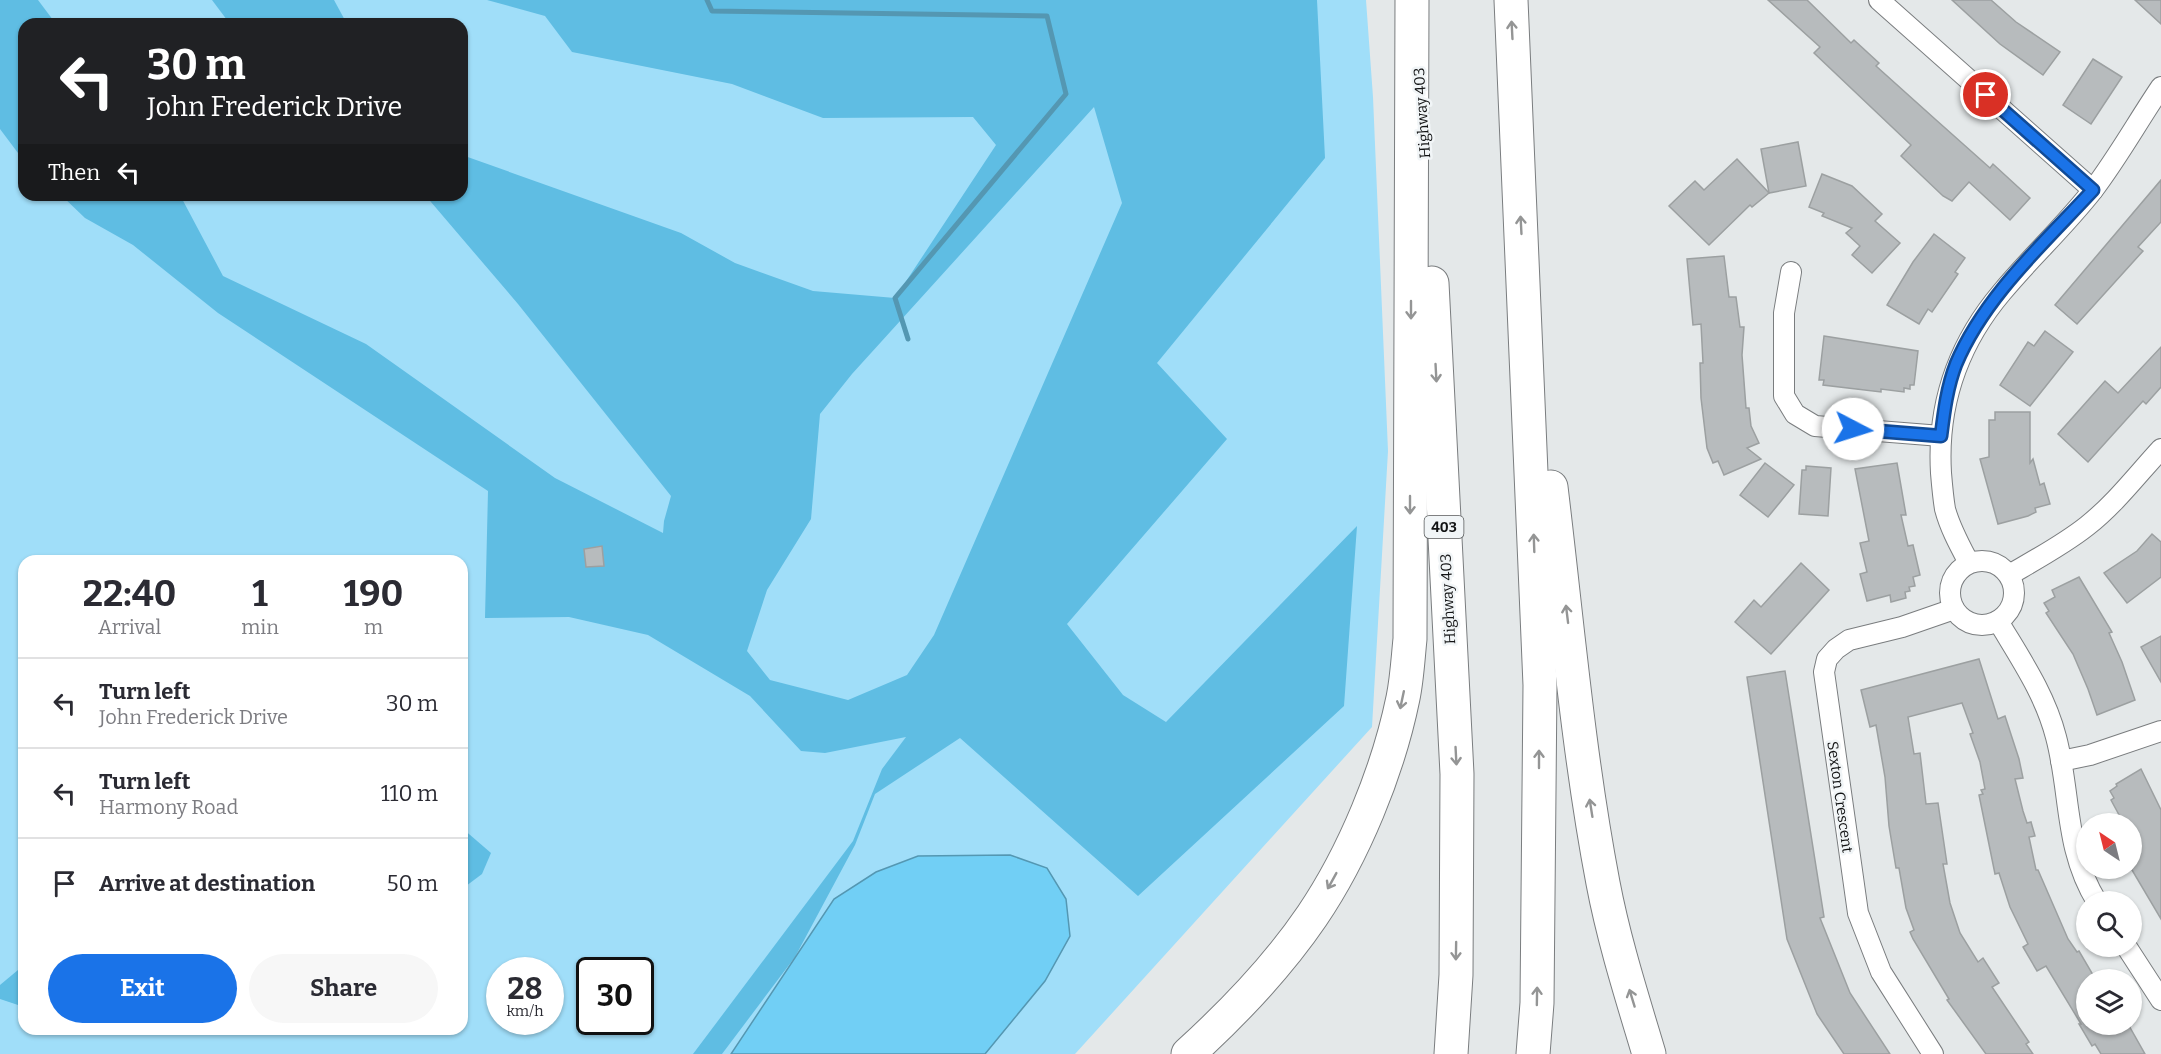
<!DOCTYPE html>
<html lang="en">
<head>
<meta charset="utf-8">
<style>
  :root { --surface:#fff; --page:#f7f7f7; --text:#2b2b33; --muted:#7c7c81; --line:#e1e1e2; --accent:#1a73e8 }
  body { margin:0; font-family:Bitter,serif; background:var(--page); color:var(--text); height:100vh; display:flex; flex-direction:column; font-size:22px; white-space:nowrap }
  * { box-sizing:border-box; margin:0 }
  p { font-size:20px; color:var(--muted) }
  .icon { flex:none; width:33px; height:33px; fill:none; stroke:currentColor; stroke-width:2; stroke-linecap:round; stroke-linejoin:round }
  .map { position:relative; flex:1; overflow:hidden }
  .panel { position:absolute; left:18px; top:555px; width:450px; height:480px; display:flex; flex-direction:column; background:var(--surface); border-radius:18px; box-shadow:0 2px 4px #0004 }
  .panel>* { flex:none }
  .guide { position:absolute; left:18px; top:18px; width:450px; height:183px; border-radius:18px; box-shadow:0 2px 4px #0004; background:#202124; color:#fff; overflow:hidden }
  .needle { width:39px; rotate:325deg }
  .tools { position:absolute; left:2076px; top:813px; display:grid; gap:12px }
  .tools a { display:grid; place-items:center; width:66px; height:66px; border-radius:50%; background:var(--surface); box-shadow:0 2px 4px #0004; font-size:30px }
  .speed { position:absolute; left:486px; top:957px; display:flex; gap:12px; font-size:30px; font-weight:700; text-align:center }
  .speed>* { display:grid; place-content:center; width:78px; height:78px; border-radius:50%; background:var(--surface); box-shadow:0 2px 4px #0004; line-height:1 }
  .speed small { font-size:15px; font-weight:400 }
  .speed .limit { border:3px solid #111; border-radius:9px; background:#fff; color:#111 }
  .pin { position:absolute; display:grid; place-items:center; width:51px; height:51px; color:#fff; margin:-26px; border:3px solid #fff; border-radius:50%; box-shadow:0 2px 6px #0007 }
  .me { position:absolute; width:66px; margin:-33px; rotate:95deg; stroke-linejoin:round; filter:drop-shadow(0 0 4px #0008) }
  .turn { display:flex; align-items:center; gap:21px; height:126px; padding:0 30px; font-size:27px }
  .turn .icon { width:78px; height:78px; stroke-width:2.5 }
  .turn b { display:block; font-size:42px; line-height:51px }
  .then { display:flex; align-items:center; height:57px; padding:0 30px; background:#0003; gap:12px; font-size:22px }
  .eta { display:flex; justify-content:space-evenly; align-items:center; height:102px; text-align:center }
  .eta b { font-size:36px; font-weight:700; line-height:42px }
  .cta { display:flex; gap:12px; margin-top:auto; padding:12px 30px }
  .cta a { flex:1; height:69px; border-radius:36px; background:var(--accent); color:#fff; font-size:24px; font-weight:700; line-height:69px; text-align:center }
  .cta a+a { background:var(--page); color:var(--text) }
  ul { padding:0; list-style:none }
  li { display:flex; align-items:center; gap:18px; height:90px; padding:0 30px; border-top:2px solid var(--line) }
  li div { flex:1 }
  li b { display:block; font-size:22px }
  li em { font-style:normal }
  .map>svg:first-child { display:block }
  .green { fill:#a0def9; fill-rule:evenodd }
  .forest { fill:#5fbde3; fill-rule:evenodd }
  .water { fill:#71cff5; stroke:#5497b2; stroke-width:1.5 }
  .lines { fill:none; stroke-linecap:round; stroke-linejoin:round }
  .stream { stroke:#5497b2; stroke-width:5 }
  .building { fill:#b7bbbd; stroke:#9ca0a1; stroke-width:1.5 }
  .minor-casing { stroke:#7a7d7f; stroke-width:22 }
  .motorway-casing { stroke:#7a7d7f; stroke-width:35 }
  .minor { stroke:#fff; stroke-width:20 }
  .motorway { stroke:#fff; stroke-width:33 }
  .oneway { stroke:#949595 }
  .route-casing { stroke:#114b97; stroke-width:15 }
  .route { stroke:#1a73e8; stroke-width:10 }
  .labels { text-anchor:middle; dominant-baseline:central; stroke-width:5; stroke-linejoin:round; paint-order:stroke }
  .shield { fill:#f1f5f7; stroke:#555758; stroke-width:1.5 }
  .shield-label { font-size:14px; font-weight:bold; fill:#121314 }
  .street-label { font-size:15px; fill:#121314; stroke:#f1f5f7 }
</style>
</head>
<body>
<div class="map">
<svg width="2161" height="1054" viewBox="0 0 2161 1054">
  <rect width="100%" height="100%" fill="#e4e8e9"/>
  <path class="green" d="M0,0H1366L1373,97L1388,451L1372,727L1075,1054H0ZM24,24H462V195H24ZM24,561H462V1029H24ZM500,970H550V1022H500ZM590,970H640V1022H590Z"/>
  <g class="forest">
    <polygon points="0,0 38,0 56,24 24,24 24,161 0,129"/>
    <polygon points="212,0 334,0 347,24 230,24"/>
    <path d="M487,0H1317L1325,158L1157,363L1227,439L1067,624L1123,695L1166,722L1357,526L1344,706L1138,896L960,738L875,794L855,845L795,957L722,1054H693L853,841L882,769L906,737L825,753L801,751L750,696L648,635L569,617L485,618L488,491L218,313L133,245L85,218L61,195H180L223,276L366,344L555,478L663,533L664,521L671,496L518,304L425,195H462V155L681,233L735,263L813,291L895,298L996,145L973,117L823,118L732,84L572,52L545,16ZM1094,107L1122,203L934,635L907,675L848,700L770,680L747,651L767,590L811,519L820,414L852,374Z"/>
    <polygon points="462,828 491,853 482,874 462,889"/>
    <polygon points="24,965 24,1007 0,999 0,985"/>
  </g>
  <polygon class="water" points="1010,855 1047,868 1066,899 1070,936 1045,981 985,1054 731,1054 834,899 876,872 918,856"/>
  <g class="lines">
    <polyline class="stream" points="707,0 712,11 1047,16 1066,94 895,298 908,339"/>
  </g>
  <g class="building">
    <polygon points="1768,0 1807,0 1851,43 1854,40 1879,63 1876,66 1935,119 1990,168 1993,164 2030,198 2010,220 1969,182 1952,201 1943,196 1901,156 1911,145 1814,53 1820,47"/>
    <polygon points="1952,0 1991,0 2016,22 2060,52 2043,75 2000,44"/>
    <polygon points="2135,0 2161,0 2161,24"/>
    <polygon points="2093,59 2122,77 2091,124 2063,105"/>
    <polygon points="1798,142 1806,186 1769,193 1761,149"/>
    <polygon points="1737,159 1769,193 1752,207 1750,205 1709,245 1669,206 1695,181 1704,190"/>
    <polygon points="1822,174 1852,186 1882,214 1875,221 1900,243 1872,273 1852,255 1860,246 1846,233 1852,228 1822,216 1824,213 1809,207"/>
    <polygon points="2161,180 2161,222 2138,247 2143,251 2077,324 2055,305"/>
    <polygon points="1934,234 1965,258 1955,272 1958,274 1932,312 1928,309 1919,324 1887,305 1913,262"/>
    <polygon points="1724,256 1729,297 1736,297 1740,327 1744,327 1742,355 1746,408 1749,408 1751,426 1759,443 1747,448 1761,459 1724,475 1718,461 1713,463 1707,448 1701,398 1700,363 1703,363 1701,324 1693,325 1687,259"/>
    <polygon points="2045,331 2073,352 2030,406 2000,385 2028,342 2034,346"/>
    <polygon points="1824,336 1918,351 1914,385 1910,385 1910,389 1904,388 1904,392 1881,389 1881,392 1823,385 1824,380 1819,380"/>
    <polygon points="2161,347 2161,387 2146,404 2143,401 2088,462 2058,434 2105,381 2118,393"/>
    <polygon points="1995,412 2030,412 2030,463 2033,459 2040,485 2044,483 2050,504 2035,508 2036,512 2028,516 1998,524 1980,459 1989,457 1989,420 1995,420"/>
    <polygon points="1765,463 1794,485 1768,517 1740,495"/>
    <polygon points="1897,463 1906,515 1901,515 1908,546 1913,545 1920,575 1913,577 1915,586 1909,587 1910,591 1905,592 1906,598 1891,602 1890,595 1867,601 1860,574 1867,572 1860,543 1869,541 1855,469"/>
    <polygon points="1806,466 1831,468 1828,516 1799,514 1802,470 1806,470"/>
    <polygon points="2152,534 2161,542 2161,577 2127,603 2104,573 2137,551"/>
    <polygon points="602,546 604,566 586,567 584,549"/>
    <polygon points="1801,563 1829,590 1771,654 1735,622 1754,600 1761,607"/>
    <polygon points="2079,577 2112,632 2109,633 2122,662 2135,700 2097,715 2088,689 2073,654 2046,613 2049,611 2044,603 2055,597 2052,590"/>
    <polygon points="2161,636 2161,682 2141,647"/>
    <polygon points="1979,659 1998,719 2005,716 2019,759 2023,778 2015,779 2023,811 2027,823 2031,822 2035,836 2029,837 2036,870 2038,870 2068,939 2077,952 2079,951 2096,980 2086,980 2086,1024 2128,1024 2145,1054 2101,1054 2095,1044 2092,1046 2079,1024 2081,1024 2046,966 2037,971 2023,947 2028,944 2010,907 1999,873 1995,874 1979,795 1983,794 1981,790 1985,789 1980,762 1970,734 1973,733 1962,703 1908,717 1914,754 1920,753 1926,804 1938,803 1947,864 1943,864 1950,903 1960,933 1978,962 1983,958 1999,983 1992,987 2029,1042 2026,1044 2033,1054 1986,1054 1947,1000 1949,999 1913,939 1910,932 1914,930 1906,908 1899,868 1896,868 1889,826 1885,777 1876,725 1870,727 1861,690"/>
    <polygon points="1785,671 1824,917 1820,918 1850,993 1890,1054 1844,1054 1817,1014 1787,939 1747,677"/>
    <polygon points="2141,769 2161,810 2161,919 2132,870 2132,824 2124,824 2111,800 2114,798 2110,791 2117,786 2116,784"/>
  </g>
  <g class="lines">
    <defs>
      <g id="minor">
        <polyline points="1879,0 2093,190"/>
        <polyline points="1791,272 1784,313 1784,396 1795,414 1815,426 1941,436"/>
        <circle cx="1982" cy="593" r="32"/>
        <path d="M1969,563C1960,546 1950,528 1945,509C1943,497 1942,485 1941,473C1937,405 1958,344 2002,292C2031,257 2065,226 2093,190C2118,157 2138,121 2161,87"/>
        <path d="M2009,575C2035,560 2063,545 2087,526C2115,504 2137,475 2161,449"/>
        <path d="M1998,621C2020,658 2045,694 2056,737C2071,793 2064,849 2097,902"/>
        <polyline points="2061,761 2090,755 2161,731"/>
        <polyline points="2126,946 2161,1000"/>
        <polyline points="1933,1054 1881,972 1858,913 1824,672 1827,659 1836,649 1849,640 1902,627 1954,609"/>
      </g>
      <g id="motorway">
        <polyline points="1511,0 1540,685 1537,1003 1533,1054"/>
        <polyline points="1432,283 1457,774 1456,975 1451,1054"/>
        <path d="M1551,487C1567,619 1578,752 1603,883C1614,941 1632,997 1649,1054"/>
        <path d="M1188,1054C1233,1013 1278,966 1312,916C1354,854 1388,771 1403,698C1407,679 1408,658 1410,639L1412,0"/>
      </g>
    </defs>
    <use href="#minor" class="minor-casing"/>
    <use href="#motorway" class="motorway-casing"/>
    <use href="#minor" class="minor"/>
    <use href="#motorway" class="motorway"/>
  </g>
  <defs><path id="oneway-shaft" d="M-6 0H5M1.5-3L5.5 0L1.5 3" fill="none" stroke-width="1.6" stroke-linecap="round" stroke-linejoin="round" transform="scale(1.5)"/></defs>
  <g class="oneway">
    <use href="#oneway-shaft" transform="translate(1512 30) rotate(-93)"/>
    <use href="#oneway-shaft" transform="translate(1521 225) rotate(-93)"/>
    <use href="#oneway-shaft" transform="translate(1411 310) rotate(90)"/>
    <use href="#oneway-shaft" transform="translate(1436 373) rotate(87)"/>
    <use href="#oneway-shaft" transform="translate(1410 505) rotate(90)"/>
    <use href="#oneway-shaft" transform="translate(1534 543) rotate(-92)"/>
    <use href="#oneway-shaft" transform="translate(1567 614) rotate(-97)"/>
    <use href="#oneway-shaft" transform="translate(1402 700) rotate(102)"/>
    <use href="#oneway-shaft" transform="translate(1456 756) rotate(87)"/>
    <use href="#oneway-shaft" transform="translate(1539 759) rotate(-90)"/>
    <use href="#oneway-shaft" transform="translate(1591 808) rotate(-99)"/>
    <use href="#oneway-shaft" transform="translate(1332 881) rotate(119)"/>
    <use href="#oneway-shaft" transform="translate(1456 951) rotate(91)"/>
    <use href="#oneway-shaft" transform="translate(1537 996) rotate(-89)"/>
    <use href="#oneway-shaft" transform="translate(1632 998) rotate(-107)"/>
  </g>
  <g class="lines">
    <defs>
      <path id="route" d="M1853,429L1941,436C1944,412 1947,387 1956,364C1984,297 2044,243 2093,190L1986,95"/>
    </defs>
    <use href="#route" class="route-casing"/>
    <use href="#route" class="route"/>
  </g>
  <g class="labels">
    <rect class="shield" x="1424.5" y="516" width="39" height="22" rx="4.5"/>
    <g class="shield-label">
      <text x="1444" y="527">403</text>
    </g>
    <g class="street-label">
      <text transform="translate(1422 113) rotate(-94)">Highway 403</text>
      <text transform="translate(1448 599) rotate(-93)">Highway 403</text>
      <text transform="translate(1840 797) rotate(82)">Sexton Crescent</text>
    </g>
  </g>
</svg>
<div class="tools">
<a><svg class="needle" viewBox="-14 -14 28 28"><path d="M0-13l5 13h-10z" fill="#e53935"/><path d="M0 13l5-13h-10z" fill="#7c7c81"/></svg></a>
<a><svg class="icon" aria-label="search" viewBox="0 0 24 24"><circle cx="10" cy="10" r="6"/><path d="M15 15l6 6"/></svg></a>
<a><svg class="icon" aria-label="layers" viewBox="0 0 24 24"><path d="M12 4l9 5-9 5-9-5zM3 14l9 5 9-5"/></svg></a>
</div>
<div class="speed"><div>28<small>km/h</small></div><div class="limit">30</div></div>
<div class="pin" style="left:1986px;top:95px;background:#d93025"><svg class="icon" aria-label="arrive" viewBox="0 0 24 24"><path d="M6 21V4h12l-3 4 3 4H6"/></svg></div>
<svg class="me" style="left:1853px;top:429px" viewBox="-20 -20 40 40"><circle r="19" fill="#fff"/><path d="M0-13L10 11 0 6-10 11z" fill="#1a73e8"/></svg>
<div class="guide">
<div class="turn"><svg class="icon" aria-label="left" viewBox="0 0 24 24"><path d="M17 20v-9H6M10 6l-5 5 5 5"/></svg><div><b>30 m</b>John Frederick Drive</div></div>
<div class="then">Then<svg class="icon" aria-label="left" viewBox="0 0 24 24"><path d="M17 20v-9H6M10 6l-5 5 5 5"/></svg></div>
</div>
<section class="panel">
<div class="eta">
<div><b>22:40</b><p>Arrival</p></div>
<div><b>1</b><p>min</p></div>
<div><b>190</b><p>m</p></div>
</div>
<ul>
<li><svg class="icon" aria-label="left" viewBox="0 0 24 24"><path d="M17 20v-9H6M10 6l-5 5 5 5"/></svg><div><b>Turn left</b><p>John Frederick Drive</p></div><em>30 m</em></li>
<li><svg class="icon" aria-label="left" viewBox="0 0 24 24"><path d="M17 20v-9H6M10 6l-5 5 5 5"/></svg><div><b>Turn left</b><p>Harmony Road</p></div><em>110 m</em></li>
<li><svg class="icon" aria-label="arrive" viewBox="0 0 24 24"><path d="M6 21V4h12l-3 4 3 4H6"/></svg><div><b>Arrive at destination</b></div><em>50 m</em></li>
</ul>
<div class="cta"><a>Exit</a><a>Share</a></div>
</section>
</div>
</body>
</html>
